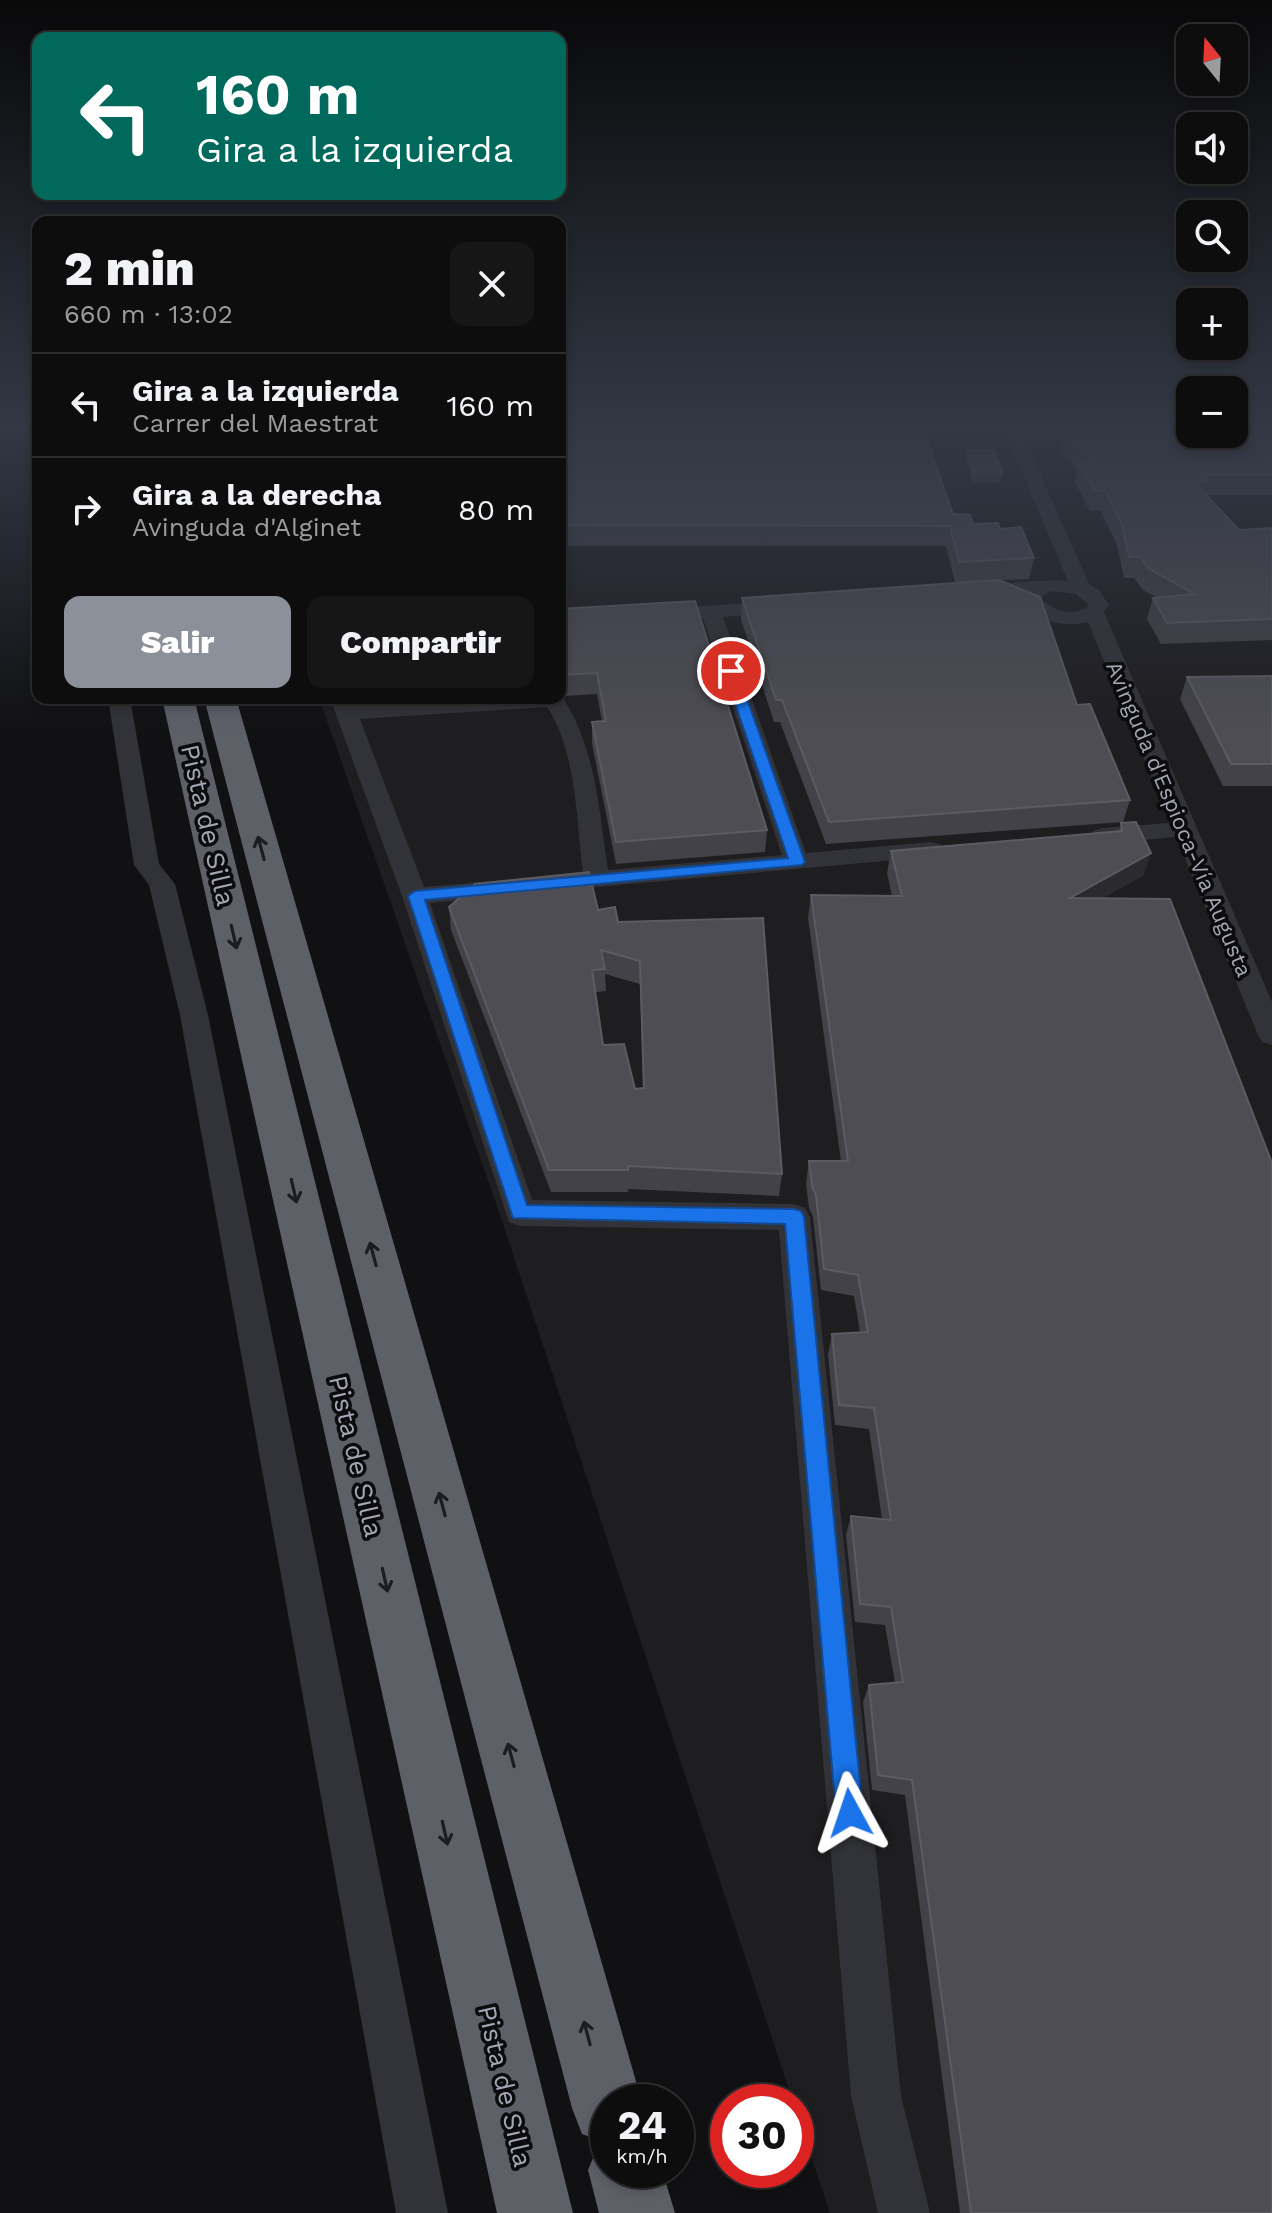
<!DOCTYPE html>
<html lang="es">
<head>
<meta charset="utf-8">
<style>
  :root { --surface:#0d0d0e; --page:#161617; --text:#f1f3f6; --muted:#9a9c9e; --line:#2d2d2e; --accent:#8c9099 }
  body { margin:0; font-family:"Work Sans",sans-serif; background:var(--page); color:var(--text); height:100vh; display:flex; flex-direction:column; font-size:30px; white-space:nowrap }
  * { box-sizing:border-box; margin:0 }
  p { font-size:26px; color:var(--muted) }
  .icon { flex:none; width:44px; height:44px; fill:none; stroke:currentColor; stroke-width:2; stroke-linecap:round; stroke-linejoin:round }
  .map { position:relative; flex:1; overflow:hidden }
  .sheet { position:absolute; left:32px; top:216px; width:534px; height:488px; display:flex; flex-direction:column; background:var(--surface); border-radius:16px; box-shadow:0 4px 12px #0003,0 0 0 2px var(--line) }
  .sheet>* { flex:none }
  .hud { position:absolute; left:32px; top:32px; width:534px; height:168px; border-radius:16px; box-shadow:0 4px 12px #0003,0 0 0 2px var(--line); background:#00695c; color:#fff; overflow:hidden }
  .needle { width:52px; rotate:342deg }
  .buttons { position:absolute; left:1176px; top:24px; display:grid; gap:16px }
  .buttons a { display:grid; place-items:center; width:72px; height:72px; border-radius:16px; background:var(--surface); box-shadow:0 4px 12px #0003,0 0 0 2px var(--line); font-size:40px }
  .speed { position:absolute; left:590px; top:2084px; display:flex; gap:16px; font-size:40px; font-weight:700; text-align:center }
  .speed>* { display:grid; place-content:center; width:104px; height:104px; border-radius:50%; background:var(--surface); box-shadow:0 4px 12px #0003,0 0 0 2px var(--line); line-height:1 }
  .speed small { font-size:20px; font-weight:400 }
  .speed .limit { border:12px solid #d22; background:#fff; color:#111 }
  .pin { position:absolute; display:grid; place-items:center; width:68px; height:68px; color:#fff; margin:-34px; border:4px solid #fff; border-radius:50%; box-shadow:0 2px 8px #0007 }
  .me { position:absolute; width:88px; margin:-44px; rotate:355deg; stroke-linejoin:round; filter:drop-shadow(0 0 6px #0008) }
  .turn { display:flex; align-items:center; gap:28px; height:168px; padding:0 32px; font-size:36px }
  .turn .icon { width:104px; height:104px; stroke-width:2.5 }
  .turn b { display:block; font-size:56px; line-height:68px }
  .round { display:grid; place-items:center; flex:none; width:84px; height:84px; border-radius:16px; background:var(--page) }
  .headline { display:flex; align-items:center; justify-content:space-between; height:136px; padding:0 32px }
  h1 { font-size:48px; font-weight:800; line-height:60px }
  .primary-button { display:flex; gap:16px; margin-top:auto; padding:16px 32px }
  .primary-button a { flex:1; height:92px; border-radius:16px; background:var(--accent); color:#fff; font-size:32px; font-weight:800; line-height:92px; text-align:center }
  .primary-button a+a { background:var(--page); color:var(--text) }
  ul { padding:0; list-style:none }
  li { display:flex; align-items:center; gap:24px; height:104px; padding:0 32px; border-top:2px solid var(--line) }
  li div { flex:1 }
  li b { display:block; font-size:30px }
  li em { font-style:normal }
  .map>svg:first-child { display:block }
  .built { fill:#1e1d20 }
  .lines { fill:none; stroke-linecap:round; stroke-linejoin:round }
  .minor { fill:#323338; fill-rule:evenodd }
  .highway { fill:#5e6068; fill-rule:evenodd }
  .wall { fill:#434248; fill-rule:evenodd }
  .shaded-wall { fill:#2b2a2e }
  .building { fill:#4e4d54; stroke:#5b5b62; stroke-width:2; fill-rule:evenodd }
  .oneway { stroke:#1c1d20 }
  .route { fill:#1a73e8; stroke:#114b97; stroke-width:2 }
  .labels { text-anchor:middle; dominant-baseline:central; stroke-width:7; stroke-linejoin:round; paint-order:stroke }
  .street-label { font-size:22px; fill:#a3a6b3; stroke:#0c0c0e }
  .near-street-label { font-size:26px; fill:#a3a6b3; stroke:#0c0c0e }
</style>
</head>
<body>
<div class="map">
<svg width="1272" height="2213" viewBox="0 0 1272 2213">
  <rect width="100%" height="100%" fill="#111113"/>
  <polygon class="built" points="560,425 1190,425 1190,434 1234,434 1272,425 1272,2213 830,2213 796,2111 796,2102 793,2102 499,1212 319,698 560,698"/>
  <g class="lines">
    <g class="minor">
      <polygon points="12,425 31,425 38,430 38,443"/>
      <path d="M1002,425H1018L1021,431H1106L1115,436L1106,441H1026L1089,584L1099,590L1109,605L1104,612L1272,1002V1045L1262,1042L1258,1035L1176,837L1102,844L1093,841L1090,836L1093,831L1102,828L1170,823L1088,622C1062,628 1037,622 1021,600L1023,596L981,600L971,594C981,583 1051,579 1068,581ZM1052,591L1076,594L1089,605C1073,618 1056,612 1041,599L1043,595Z"/>
      <path d="M782,601L792,607L789,611L723,617L806,853L931,842L940,844L944,850L940,856L552,891L543,889L539,883L543,877L583,872C576,820 577,752 547,707L360,719L424,887L504,880L513,882L517,888L513,894L504,896L430,903L532,1200L794,1204L805,1208L810,1217L901,2096L930,2213H878L851,2096L779,1230L520,1226L509,1222L402,896L330,698H352L355,706L478,698H560L561,695C596,747 599,810 608,870L782,855L703,618L658,621L648,615L658,609Z"/>
      <polygon points="108,698 130,698 159,864 175,884 208,1015 448,2213 396,2213 180,1015 149,885 134,865"/>
    </g>
    <g class="highway">
      <polygon points="162,698 194,698 573,2213 497,2213"/>
      <polygon points="204,698 236,698 642,2102 608,2102 608,2170 662,2170 675,2213 599,2213 588,2170 599,2144 603,2142 582,2134 572,2108"/>
    </g>
  </g>
  <g class="wall">
    <polygon points="560,425 583,425 581,440 647,440 642,425 922,425 953,514 973,524 1000,529 1034,558 1029,579 1000,580 1077,705 1130,800 1123,822 826,844 780,722 774,722 741,619 742,598 955,583 946,546 560,546"/>
    <polygon points="1057,425 1272,425 1272,495 1206,495 1239,530 1272,528 1272,640 1161,644 1147,619 1153,598 1156,597 1143,590 1134,578 1124,578 1117,545 1100,510 1090,511 1075,482 1077,470 1061,452 1065,433 1073,428 1064,428"/>
    <polygon points="967,450 1002,472 1000,483 973,482 966,460"/>
    <polygon points="560,609 767,830 765,852 616,864 592,743 592,722 602,721 597,694 565,696 562,692 560,692"/>
    <polygon points="1272,676 1272,786 1223,786 1180,699 1187,677"/>
    <polygon points="370,698 442,698 372,702"/>
    <polygon points="1121,823 1144,875 1103,898 1272,2213 960,2213 905,1795 872,1790 863,1702 869,1685 895,1683 885,1625 855,1622 846,1535 851,1516 882,1519 869,1429 835,1425 828,1355 832,1334 860,1332 854,1296 821,1290 813,1217 809,1208 806,1184 809,1161 841,1161 808,918 811,895 892,896 887,873 891,851 1119,832"/>
    <path d="M449,907L598,910L618,922L782,1174L779,1196L628,1189V1192H551L451,930ZM605,974L640,984L643,1088L635,1089L603,1045L596,992L606,991Z"/>
  </g>
  <g class="shaded-wall">
    <polygon points="580,425 583,425 580,460 579,440"/>
    <polygon points="560,671 562,692 560,692"/>
    <polygon points="1151,853 1144,875 1064,920 1070,898"/>
  </g>
  <g class="building">
    <polygon points="560,425 580,425 579,440 653,440 649,425 922,425 953,514 970,515 973,524 998,523 1000,529 1021,527 1034,558 959,562 950,526 560,525"/>
    <polygon points="1077,425 1190,425 1190,434 1234,434 1234,425 1272,425 1272,475 1207,475 1208,481 1194,482 1239,530 1272,528 1272,619 1167,623 1153,598 1195,594 1149,569 1140,557 1129,557 1122,525 1105,490 1095,491 1079,462 1094,462 1065,433"/>
    <polygon points="967,450 994,450 1002,472 975,472"/>
    <polygon points="999,580 1040,597 1077,705 1090,704 1130,800 829,822 782,700 776,700 742,598"/>
    <polygon points="695,601 767,830 616,842 592,722 606,721 597,673 564,675 560,671 560,609"/>
    <polygon points="1272,676 1272,764 1231,764 1187,677"/>
    <polygon points="1136,822 1151,853 1070,898 1170,899 1272,1163 1272,2213 971,2213 912,1780 878,1775 869,1685 903,1682 891,1607 860,1604 851,1516 891,1520 874,1408 839,1405 832,1334 868,1332 858,1275 824,1269 816,1195 812,1186 809,1161 848,1161 811,895 902,896 891,851 1122,831 1121,823"/>
    <path d="M589,872L598,910L615,907L618,922L763,918L782,1174L628,1166V1170H549L449,907L475,884ZM601,950L640,961L644,1088L635,1089L624,1044L603,1045L592,970L605,969Z"/>
  </g>
  <defs><path id="oneway-shaft" d="M-6 0H5M1.5-3L5.5 0L1.5 3" fill="none" stroke-width="1.6" stroke-linecap="round" stroke-linejoin="round" transform="scale(2)"/></defs>
  <g class="oneway">
    <use href="#oneway-shaft" transform="translate(261 848) rotate(-105)"/>
    <use href="#oneway-shaft" transform="translate(234 937) rotate(77)"/>
    <use href="#oneway-shaft" transform="translate(294 1191) rotate(77)"/>
    <use href="#oneway-shaft" transform="translate(373 1254) rotate(-105)"/>
    <use href="#oneway-shaft" transform="translate(442 1504) rotate(-105)"/>
    <use href="#oneway-shaft" transform="translate(385 1580) rotate(77)"/>
    <use href="#oneway-shaft" transform="translate(511 1755) rotate(-105)"/>
    <use href="#oneway-shaft" transform="translate(445 1833) rotate(77)"/>
    <use href="#oneway-shaft" transform="translate(587 2033) rotate(-105)"/>
  </g>
  <linearGradient id="sky" x2="0" y2="1"><stop stop-color="#09090a"/><stop offset="0.58" stop-color="#323844"/><stop offset="1" stop-color="#323844" stop-opacity="0"/></linearGradient>
  <rect width="1272" height="735" fill="url(#sky)"/>
  <polygon class="route" points="731,667 737,671 805,862 802,865 425,900 527,1205 794,1209 801,1211 804,1217 863,1813 859,1823 850,1826 840,1823 836,1813 785,1224 513,1218 408,896 415,891 788,858 724,671"/>
  <g class="labels">
    <g class="street-label">
      <text transform="translate(1179 819) rotate(67)">Avinguda d'Espioca-Vía Augusta</text>
    </g>
    <g class="near-street-label">
      <text transform="translate(208 825) rotate(77)">Pista de Silla</text>
      <text transform="translate(356 1456) rotate(77)">Pista de Silla</text>
      <text transform="translate(505 2086) rotate(77)">Pista de Silla</text>
    </g>
  </g>
</svg>
<div class="buttons">
<a><svg class="needle" viewBox="-14 -14 28 28"><path d="M0-13l5 13h-10z" fill="#e53935"/><path d="M0 13l5-13h-10z" fill="#9a9c9e"/></svg></a>
<a><svg class="icon" aria-label="sound" viewBox="0 0 24 24"><path d="M4 9h4l5-4v14l-5-4H4zM17 9q2 3 0 6"/></svg></a>
<a><svg class="icon" aria-label="search" viewBox="0 0 24 24"><circle cx="10" cy="10" r="6"/><path d="M15 15l6 6"/></svg></a>
<a>+</a>
<a>−</a>
</div>
<div class="speed"><div>24<small>km/h</small></div><div class="limit">30</div></div>
<div class="pin" style="left:731px;top:671px;background:#d93025"><svg class="icon" aria-label="arrive" viewBox="0 0 24 24"><path d="M6 21V4h12l-3 4 3 4H6"/></svg></div>
<svg class="me" style="left:850px;top:1813px" viewBox="-20 -20 40 40"><path d="M0-17L14 15 0 8-14 15z" fill="#1a73e8" stroke="#fff" stroke-width="4"/></svg>
<div class="hud">
<div class="turn"><svg class="icon" aria-label="left" viewBox="0 0 24 24"><path d="M17 20v-9H6M10 6l-5 5 5 5"/></svg><div><b>160 m</b>Gira a la izquierda</div></div>
</div>
<section class="sheet">
<div class="headline"><div><h1>2 min</h1><p>660 m · 13:02</p></div><a class="round"><svg class="icon" aria-label="close" viewBox="0 0 24 24"><path d="M6 6l12 12M18 6L6 18"/></svg></a></div>
<ul>
<li><svg class="icon" aria-label="left" viewBox="0 0 24 24"><path d="M17 20v-9H6M10 6l-5 5 5 5"/></svg><div><b>Gira a la izquierda</b><p>Carrer del Maestrat</p></div><em>160 m</em></li>
<li><svg class="icon" aria-label="right" viewBox="0 0 24 24"><path d="M7 20v-9h11M14 6l5 5-5 5"/></svg><div><b>Gira a la derecha</b><p>Avinguda d'Alginet</p></div><em>80 m</em></li>
</ul>
<div class="primary-button"><a>Salir</a><a>Compartir</a></div>
</section>
</div>
</body>
</html>
